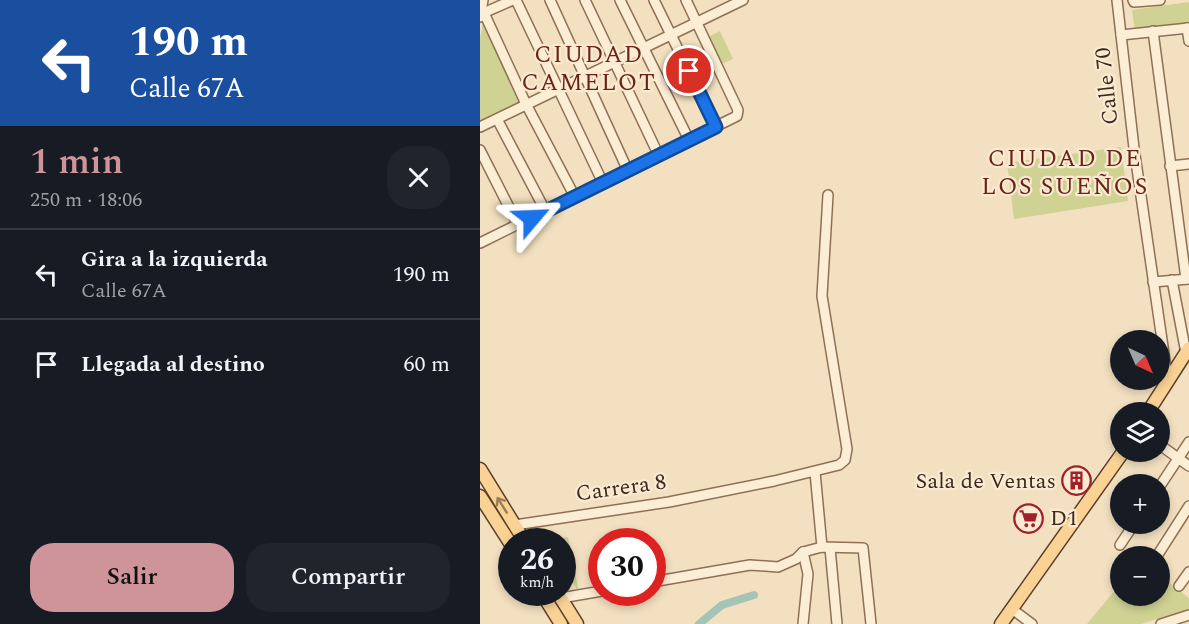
<!DOCTYPE html>
<html lang="es">
<head>
<meta charset="utf-8">
<style>
  :root { --surface:#171b24; --page:#20242c; --text:#f1f3f6; --muted:#9ea1a6; --line:#363941; --accent:#ce949a }
  body { margin:0; font-family:Spectral,serif; background:var(--page); color:var(--text); height:100vh; display:flex; flex-direction:column; font-size:22px; white-space:nowrap }
  * { box-sizing:border-box; margin:0 }
  p { font-size:20px; color:var(--muted) }
  .icon { flex:none; width:33px; height:33px; fill:none; stroke:currentColor; stroke-width:2; stroke-linecap:round; stroke-linejoin:round }
  .map { position:relative; flex:1; overflow:hidden }
  .panel { display:flex; flex-direction:column; background:var(--surface); width:480px }
  .panel>* { flex:none }
  .banner { background:#1a4fa0; color:#fff; overflow:hidden }
  .needle { width:39px; rotate:136deg }
  .tools { position:absolute; left:630px; top:330px; display:grid; gap:12px }
  .tools a { display:grid; place-items:center; width:60px; height:60px; border-radius:50%; background:var(--surface); box-shadow:0 3px 9px #0003; font-size:30px }
  .speed { position:absolute; left:18px; top:528px; display:flex; gap:12px; font-size:30px; font-weight:700; text-align:center }
  .speed>* { display:grid; place-content:center; width:78px; height:78px; border-radius:50%; background:var(--surface); box-shadow:0 3px 9px #0003; line-height:1 }
  .speed small { font-size:15px; font-weight:400 }
  .speed .limit { border:9px solid #d22; background:#fff; color:#111 }
  .pin { position:absolute; display:grid; place-items:center; width:51px; height:51px; color:#fff; margin:-26px; border:3px solid #fff; border-radius:50%; box-shadow:0 2px 6px #0007 }
  .me { position:absolute; width:66px; margin:-33px; rotate:64deg; stroke-linejoin:round; filter:drop-shadow(0 0 4px #0008) }
  .turn { display:flex; align-items:center; gap:21px; height:126px; padding:0 30px; font-size:27px }
  .turn .icon { width:78px; height:78px; stroke-width:2.5 }
  .turn b { display:block; font-size:42px; line-height:51px }
  .round { display:grid; place-items:center; flex:none; width:63px; height:63px; border-radius:24px; background:var(--page) }
  .head { display:flex; align-items:center; justify-content:space-between; height:102px; padding:0 30px }
  h1 { font-size:36px; font-weight:600; line-height:45px; color:var(--accent) }
  .primary-button { display:flex; gap:12px; margin-top:auto; padding:12px 30px }
  .primary-button a { flex:1; height:69px; border-radius:24px; background:var(--accent); color:#111; font-size:24px; font-weight:600; line-height:69px; text-align:center }
  .primary-button a+a { background:var(--page); color:var(--text) }
  ul { padding:0; list-style:none }
  li { display:flex; align-items:center; gap:18px; height:90px; padding:0 30px; border-top:2px solid var(--line) }
  li div { flex:1 }
  li b { display:block; font-size:22px }
  li em { font-style:normal }
  main { display:flex; flex:1; min-height:0 }
  .map>svg:first-child { display:block }
  .green { fill:#cfd293 }
  .lines { fill:none; stroke-linecap:round; stroke-linejoin:round }
  .canal { stroke:#a4c4b8; stroke-width:8 }
  .minor-casing { stroke:#8e7056; stroke-width:12 }
  .major-casing { stroke:#5b3e2b; stroke-width:15 }
  .minor { stroke:#fcedd5; stroke-width:9 }
  .major { stroke:#fad394; stroke-width:12 }
  .oneway { stroke:#9b7e58 }
  .route-casing { stroke:#114b97; stroke-width:15 }
  .route { stroke:#1a73e8; stroke-width:10 }
  .labels { text-anchor:middle; dominant-baseline:central; stroke-width:4.5; stroke-linejoin:round; paint-order:stroke }
  .street-label { font-size:22px; fill:#3c291c; stroke:#f9ead1 }
  .poi-label { font-size:22px; fill:#3c291c; stroke:#f9ead1; text-anchor:end }
  .neighbourhood-label { font-size:24px; letter-spacing:1.5px; fill:#6d2217; stroke:#f9ead1 }
</style>
</head>
<body>
<main>
<section class="panel">
<div class="banner">
<div class="turn"><svg class="icon" aria-label="left" viewBox="0 0 24 24"><path d="M17 20v-9H6M10 6l-5 5 5 5"/></svg><div><b>190 m</b>Calle 67A</div></div>
</div>
<div class="head"><div><h1>1 min</h1><p>250 m · 18:06</p></div><a class="round"><svg class="icon" aria-label="close" viewBox="0 0 24 24"><path d="M6 6l12 12M18 6L6 18"/></svg></a></div>
<ul>
<li><svg class="icon" aria-label="left" viewBox="0 0 24 24"><path d="M17 20v-9H6M10 6l-5 5 5 5"/></svg><div><b>Gira a la izquierda</b><p>Calle 67A</p></div><em>190 m</em></li>
<li><svg class="icon" aria-label="arrive" viewBox="0 0 24 24"><path d="M6 21V4h12l-3 4 3 4H6"/></svg><div><b>Llegada al destino</b></div><em>60 m</em></li>
</ul>
<div class="primary-button"><a>Salir</a><a>Compartir</a></div>
</section>
<div class="map">
<svg width="709" height="624" viewBox="0 0 709 624">
  <rect width="100%" height="100%" fill="#f3e0c0"/>
  <g class="green">
    <polygon points="709,2 709,25 655,32 652,10"/>
    <polygon points="3,22 44,103 0,124 0,38"/>
    <polygon points="240,31 253,59 239,65 226,38"/>
    <polygon points="641,147 648,201 534,219 527,163"/>
    <polygon points="88,537 99,593 83,565 82,542 68,540"/>
    <polygon points="680,576 709,598 709,609 661,624 607,624 640,584 640,596 680,596"/>
  </g>
  <g class="lines">
    <polyline class="canal" points="219,624 242,605 274,595"/>
    <defs>
      <g id="minor">
        <polyline points="36,0 123,183"/>
        <polyline points="70,0 148,171"/>
        <polyline points="105,0 179,156"/>
        <polyline points="140,0 209,140"/>
        <polyline points="174,0 236,127"/>
        <polyline points="637,0 654,148 688,381"/>
        <polyline points="653,0 654,2 680,0"/>
        <polyline points="4,13 46,104 95,197"/>
        <polyline points="1,14 33,0"/>
        <polyline points="0,17 3,0"/>
        <polyline points="707,28 709,41"/>
        <polyline points="673,31 706,279"/>
        <polyline points="641,35 709,28"/>
        <polyline points="17,119 66,212"/>
        <polyline points="0,127 263,0"/>
        <polyline points="0,150 38,225"/>
        <polyline points="690,166 709,164"/>
        <polyline points="0,243 257,116 258,110 206,0"/>
        <polyline points="692,280 706,353"/>
        <polyline points="673,282 709,279"/>
        <polyline points="680,445 709,466"/>
        <polyline points="335,472 342,547"/>
        <polyline points="680,486 709,442"/>
        <polyline points="35,525 189,502 294,481 359,465 365,460 367,449 342,296 348,195"/>
        <polyline points="640,545 654,524"/>
        <polyline points="350,548 357,624"/>
        <polyline points="323,552 342,547 383,548 391,624"/>
        <polyline points="323,552 328,574 323,624"/>
        <polyline points="677,556 709,506"/>
        <polyline points="172,582 270,565 298,567 316,559 323,552"/>
        <polyline points="699,586 709,572"/>
        <polyline points="81,598 122,591"/>
        <polyline points="532,609 552,624"/>
        <polyline points="681,624 709,615"/>
      </g>
      <g id="major">
        <polyline points="668,412 709,348"/>
        <polyline points="0,469 45,542"/>
        <polyline points="0,496 32,546"/>
        <polyline points="61,592 81,624"/>
        <polyline points="77,592 97,624"/>
        <polyline points="521,624 643,452"/>
      </g>
    </defs>
    <use href="#minor" class="minor-casing"/>
    <use href="#major" class="major-casing"/>
    <use href="#minor" class="minor"/>
    <use href="#major" class="major"/>
  </g>
  <defs><path id="oneway-shaft" d="M-6 0H5M1.5-3L5.5 0L1.5 3" fill="none" stroke-width="1.6" stroke-linecap="round" stroke-linejoin="round" transform="scale(1.5)"/></defs>
  <use class="oneway" href="#oneway-shaft" transform="translate(22 505) rotate(-122)"/>
  <g class="lines">
    <defs>
      <polyline id="route" points="52,218 236,127 209,71"/>
    </defs>
    <use href="#route" class="route-casing"/>
    <use href="#route" class="route"/>
  </g>
  <defs>
    <symbol id="building-ring" viewBox="-11 -11 22 22"><circle r="9.5" fill="#f9ead1" stroke="#a31f2a" stroke-width="1.5"/><path d="M-4-6H4V6H1V3H-1V6H-4ZM-2.5-4.3h1.7v1.8h-1.7ZM.8-4.3h1.7v1.8H.8ZM-2.5-1h1.7V.8h-1.7ZM.8-1h1.7V.8H.8Z" fill="#a31f2a"/></symbol>
    <symbol id="supermarket-ring" viewBox="-11 -11 22 22"><circle r="9.5" fill="#f9ead1" stroke="#a31f2a" stroke-width="1.5"/><path d="M-6-5.5h2.5l.6 2H6L4.5 2H-2.5L-4.4-4H-6ZM-1.5 3.2a1.3 1.3 0 1 0 .1 0ZM3 3.2a1.3 1.3 0 1 0 .1 0Z" fill="#a31f2a"/></symbol>
  </defs>
  <g fill-rule="evenodd">
    <use href="#building-ring" x="580" y="464" width="33" height="33"/>
    <use href="#supermarket-ring" x="532" y="502" width="33" height="33"/>
  </g>
  <g class="labels">
    <g class="street-label">
      <text transform="translate(627 86) rotate(-96)">Calle 70</text>
      <text transform="translate(141 488) rotate(-8)">Carrera 8</text>
    </g>
    <g class="poi-label">
      <text x="576" y="481">Sala de Ventas</text>
      <text x="570" y="518" text-anchor="start">D1</text>
    </g>
    <g class="neighbourhood-label">
      <text x="109" y="55">CIUDAD<tspan x="109" dy="28">CAMELOT</tspan></text>
      <text x="585" y="159">CIUDAD DE<tspan x="585" dy="28">LOS SUEÑOS</tspan></text>
    </g>
  </g>
</svg>
<div class="tools">
<a><svg class="needle" viewBox="-14 -14 28 28"><path d="M0-13l5 13h-10z" fill="#e53935"/><path d="M0 13l5-13h-10z" fill="#9ea1a6"/></svg></a>
<a><svg class="icon" aria-label="layers" viewBox="0 0 24 24"><path d="M12 4l9 5-9 5-9-5zM3 14l9 5 9-5"/></svg></a>
<a>+</a>
<a>−</a>
</div>
<div class="speed"><div>26<small>km/h</small></div><div class="limit">30</div></div>
<div class="pin" style="left:209px;top:71px;background:#d93025"><svg class="icon" aria-label="arrive" viewBox="0 0 24 24"><path d="M6 21V4h12l-3 4 3 4H6"/></svg></div>
<svg class="me" style="left:52px;top:218px" viewBox="-20 -20 40 40"><path d="M0-17L14 15 0 8-14 15z" fill="#1a73e8" stroke="#fff" stroke-width="4"/></svg>
</div>
</main>
</body>
</html>
